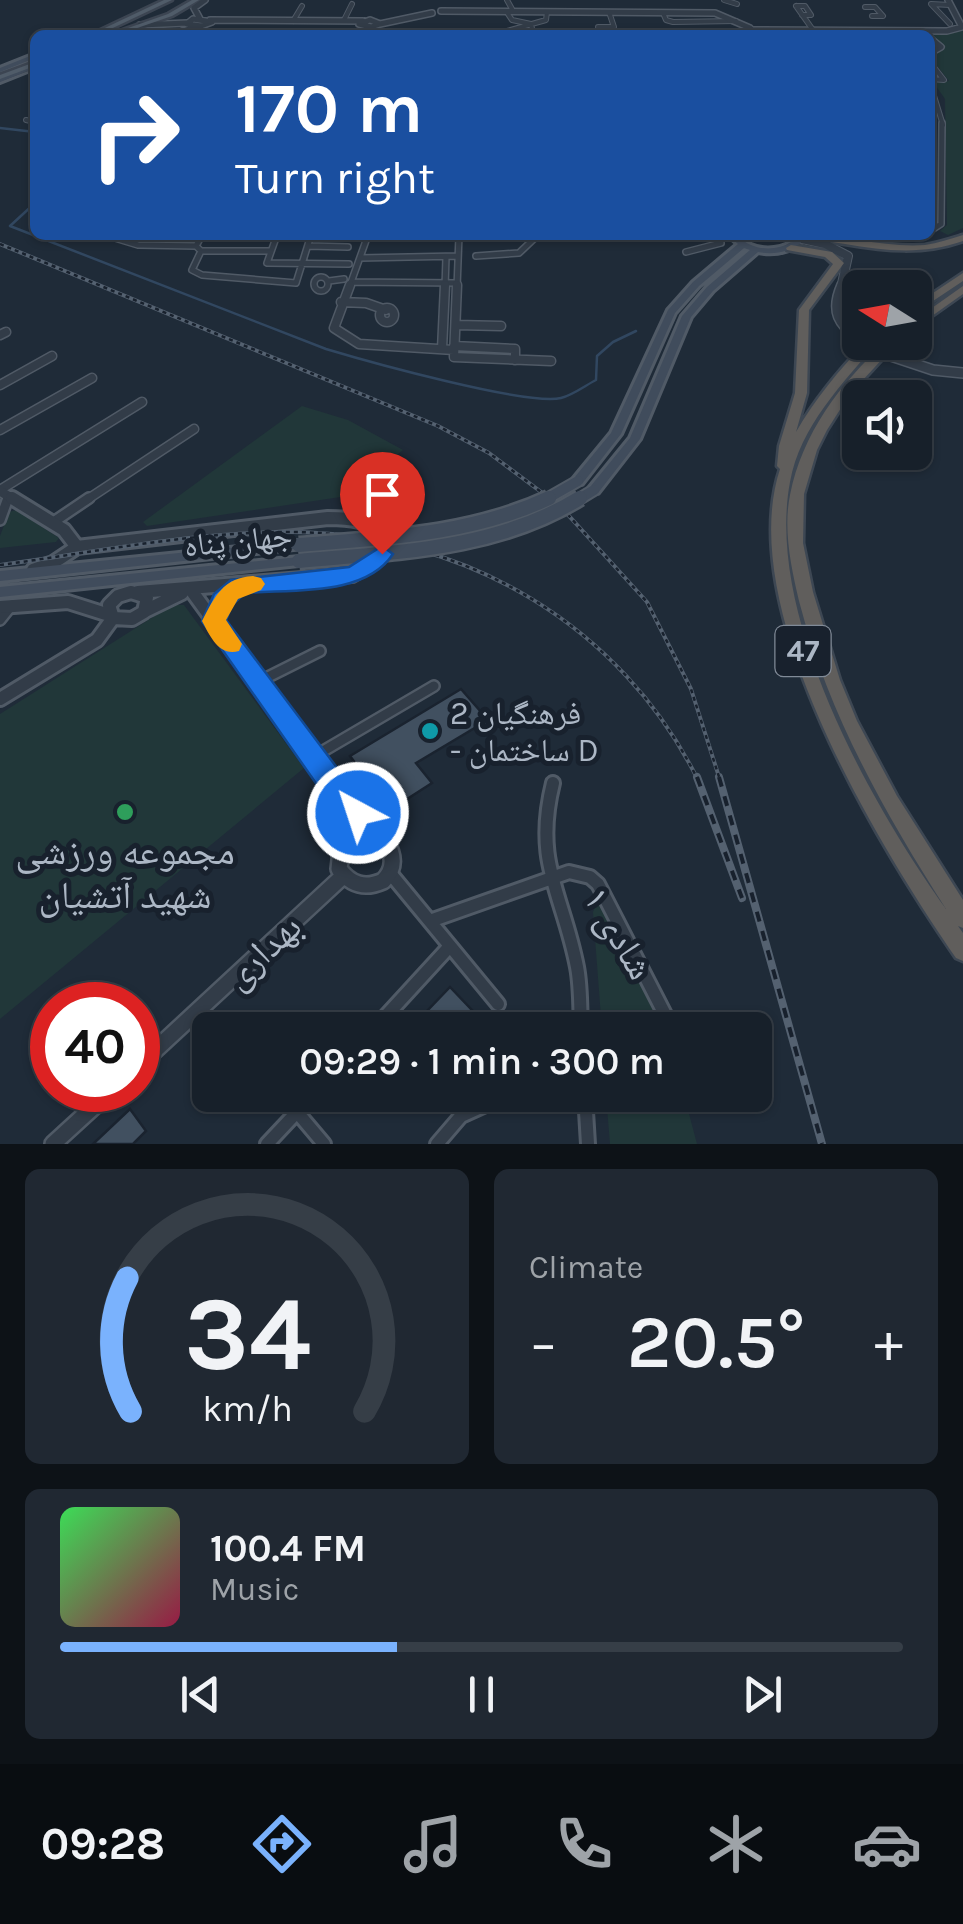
<!DOCTYPE html>
<meta charset="utf-8">
<style>
body{margin:0;font-family:Karla,"Noto Naskh Arabic",sans-serif;background:#202832;color:#f1f3f6;height:100vh;display:flex;flex-direction:column;font-size:38px;white-space:nowrap}
*{box-sizing:border-box;margin:0}
p{font-size:32px;color:#9ea3a8}
.icon{flex:none;width:55px;height:55px;fill:none;stroke:currentColor;stroke-width:2;stroke-linecap:round;stroke-linejoin:round}
.map{position:relative;height:1144px;overflow:hidden}
.details{display:flex;flex-direction:column;gap:25px;padding:25px;background:#0d1217;flex:1}
.details>*{flex:none}
.hud{position:absolute;left:30px;top:30px;width:905px;height:210px;border-radius:15px;box-shadow:0 2px 8px #0004,0 0 0 2px #363e47;background:#1a4fa0;color:#fff;overflow:hidden}
.needle{width:65px;rotate:281deg}
.controls{position:absolute;left:842px;top:270px;display:grid;gap:20px}
.controls a{display:grid;place-items:center;width:90px;height:90px;border-radius:15px;background:#17202a;box-shadow:0 2px 8px #0004,0 0 0 2px #363e47;font-size:50px}
.speed{position:absolute;left:30px;top:982px;display:flex;gap:20px;font-size:50px;font-weight:700;text-align:center}
.speed>*{display:grid;place-content:center;width:130px;height:130px;border-radius:50%;background:#17202a;box-shadow:0 2px 8px #0004,0 0 0 2px #363e47;line-height:1}
.speed .limit{border:15px solid #d22;background:#fff;color:#111}
.pin{position:absolute;display:grid;place-items:center;width:85px;height:85px;color:#fff;margin:-102px -42px;border-radius:50% 50% 50% 0;rotate:-45deg;box-shadow:0 0 10px #0007}
.pin .icon{rotate:45deg}
.me{position:absolute;width:110px;margin:-55px;rotate:320deg;stroke-linejoin:round;filter:drop-shadow(0 0 8px #0008)}
.turn{display:flex;align-items:center;gap:35px;height:210px;padding:0 40px;font-size:45px}
.turn .icon{width:130px;height:130px;stroke-width:2.5}
.turn b{display:block;font-size:70px;line-height:85px}
.big{font-size:75px;font-weight:600;line-height:1.1}
.details .card{flex:1;display:flex;flex-direction:column;justify-content:center;gap:15px;min-width:0;padding:0 35px;border-radius:15px;background:#202832}
.details .dial{align-items:center;gap:0}
.dial svg{height:260px;overflow:visible;fill:none;stroke:#363e47;stroke-width:7;stroke-linecap:round;text-anchor:middle}
.dial text{fill:#f1f3f6;stroke:none}
.song{display:flex;align-items:center;gap:30px}
.cover{width:120px;height:120px;border-radius:15px;background:linear-gradient(135deg,hsl(130 70% 55%),hsl(340 70% 35%))}
.played{height:10px;border-radius:5px;background:linear-gradient(90deg,#7ab2fd 40%,#363e47 40%)}
.keys{display:flex;justify-content:space-around;direction:ltr}
.heat{display:flex;justify-content:space-between;align-items:center;font-size:55px;direction:ltr}
.details .tiles{flex:1;display:grid;gap:25px;grid-template-columns:1fr 1fr}
.card:last-child{grid-column:span 2}
.trip{position:absolute;left:192px;top:1012px;width:580px;height:100px;border-radius:15px;background:#17202a;box-shadow:0 2px 8px #0004,0 0 0 2px #363e47;font-weight:600;line-height:100px;text-align:center}
.menu{display:flex;height:160px;justify-content:space-around;align-items:center;background:#090d11;color:#9ea3a8}
.menu .icon{width:70px;height:70px}
.menu .selected{color:#7ab2fd}
.menu b{font-size:45px;color:#f1f3f6}
.map>svg:first-child{display:block}
.green{fill:#213739}
.lines{fill:none;stroke-linecap:round;stroke-linejoin:round}
.stream{stroke:#314760;stroke-width:2.5}
.building{fill:#415060;stroke:#1a232f;stroke-width:2.5}
.tertiary-tunnel{stroke:#34404d;stroke-width:9;stroke-dasharray:9 5;stroke-linecap:butt}
.minor-far4-casing{stroke:#505a66;stroke-width:6}
.minor-far3-casing{stroke:#505a66;stroke-width:8}
.minor-far2-casing{stroke:#505a66;stroke-width:11}
.minor-far1-casing{stroke:#505a66;stroke-width:14}
.minor-casing{stroke:#505a66;stroke-width:18}
.tertiary-far4-casing{stroke:#505a66;stroke-width:8}
.tertiary-far3-casing{stroke:#505a66;stroke-width:10}
.tertiary-far2-casing{stroke:#505a66;stroke-width:12}
.tertiary-far1-casing{stroke:#505a66;stroke-width:18}
.tertiary-casing{stroke:#505a66;stroke-width:20}
.secondary-casing{stroke:#505a66;stroke-width:6}
.primary-casing{stroke:#3c4552;stroke-width:5}
.trunk-casing{stroke:#3d4753;stroke-width:5}
.minor-far4{stroke:#323c48;stroke-width:4}
.minor-far3{stroke:#323c48;stroke-width:5}
.minor-far2{stroke:#323c48;stroke-width:8}
.minor-far1{stroke:#323c48;stroke-width:9}
.minor{stroke:#323c48;stroke-width:12}
.tertiary-far4{stroke:#323c48;stroke-width:5}
.tertiary-far3{stroke:#323c48;stroke-width:8}
.tertiary-far2{stroke:#323c48;stroke-width:9}
.tertiary-far1{stroke:#323c48;stroke-width:12}
.tertiary{stroke:#323c48;stroke-width:15}
.secondary{fill:#404c5c;fill-rule:evenodd}
.primary{fill:#505c69;fill-rule:evenodd}
.trunk{fill:#605e5c;fill-rule:evenodd}
.rail-far1-casing{stroke:#546170;stroke-width:4}
.rail-casing{stroke:#546170;stroke-width:8}
.rail-far1{stroke:#18212d;stroke-width:2.5;stroke-dasharray:4;stroke-linecap:butt}
.rail{stroke:#18212d;stroke-width:4;stroke-dasharray:10;stroke-linecap:butt}
.secondary-bridge-far1-casing{stroke:#505a66;stroke-width:14;stroke-linecap:butt}
.secondary-bridge-casing{stroke:#505a66;stroke-width:19;stroke-linecap:butt}
.secondary-bridge-far1{stroke:#404c5c;stroke-width:10}
.secondary-bridge{stroke:#404c5c;stroke-width:14}
.route{fill:#1a73e8;stroke:#114b97;stroke-width:2.5}
.slow{fill:#f59e0b}
.culture-dot{fill:#0f9aa8;stroke:#18212d;stroke-width:4}
.leisure-dot{fill:#2e9e5b;stroke:#18212d;stroke-width:4}
.labels{text-anchor:middle;stroke-width:10;stroke-linejoin:round;paint-order:stroke}
.shield{fill:#18212d;stroke:#808a97;stroke-width:2.5}
.shield-label{font-size:30px;font-weight:bold;fill:#acb7c5}
.street-label{font-size:32px;fill:#acb7c5;stroke:#18212d}
.poi-label{font-size:32px;fill:#acb7c5;stroke:#18212d;text-anchor:start}
.near-poi-label{font-size:38px;fill:#acb7c5;stroke:#18212d}
.near-street-label{font-size:38px;fill:#acb7c5;stroke:#18212d}
</style>
<div class="map">
<svg width="963" height="1144" viewBox="0 0 963 1144">
<rect width="100%" height="100%" fill="#1f2b38"/>
<path class="green" d="M963 31V228L948 235 940 231 947 225 945 99 933 82 949 81 930 57 944 46 922 34Z
M302 406 348 420 403 450 347 496 147 526 143 522Z
M16 510 59 538 56 542 0 548V536L9 512Z
M172 605H184L304 768 0 1019V714Z
M599 898 663 1030H602L593 912Z
M606 1095H684L697 1144H610Z"/>
<g class="lines">
<path class="stream" d="M0 128 35 132
M35 203 10 226 326 349C366 361 527 406 561 398 573 395 586 385 596 380L597 356 613 342 636 331"/>
</g>
<path class="building" d="M461 689 488 720 416 763 432 783 390 810 350 756Z
M450 987 491 1030H446L427 1011Z
M130 1109 146 1131 133 1144H93Z"/>
<g class="lines">
<path class="tertiary-tunnel" d="M864 344 891 356"/>
<g class="minor-far4-casing">
<path id="minor-far4" d="M507 0 512 9
M724 0 737 4
M950 5 931 4 950 24
M796 6 813 30
M796 6H805L811 15H802
M865 7H875L883 16H872
M663 13 666 20 673 22 736 21
M508 14 512 20 531 24 533 33 557 35
M344 20 352 4
M293 21 302 6
M598 27H614L609 12
M415 35 500 33 546 20 547 12
M638 35H663
M930 62 944 80 930 79
M930 83 943 125
M26 120 35 122"/>
</g>
<g class="minor-far3-casing">
<path id="minor-far3" d="M930 231 941 224 942 123
M105 235 138 245 196 246
M202 235 196 246 201 251 192 270 202 275 296 283 311 235
M277 235 267 263 349 264
M491 235 537 236
M368 237 410 235
M276 238H310
M308 246 348 247
M201 251H271
M686 252 721 243 719 235
M476 256 519 253 538 235
M360 258 458 256
M314 284a7 7 0 1 1 14 0a7 7 0 1 1-14 0Z
M329 281 344 279
M351 282 457 283
M349 288 368 235
M445 288 446 257
M457 288 459 235"/>
</g>
<g class="minor-far2-casing">
<path id="minor-far2" d="M350 285 334 328 359 344 454 350
M457 285 454 357 551 361
M341 302 366 303 386 310
M380 315a7 7 0 1 1 14 0a7 7 0 1 1-14 0Z
M456 325 501 326
M0 335 6 332
M454 346 515 349V360
M442 349 445 285
M0 385 52 356
M0 430 92 378
M0 490 142 402
M7 501 9 496
M85 501 194 429"/>
</g>
<g class="minor-far1-casing">
<path id="minor-far1" d="M0 520 8 498
M52 523 89 498
M0 620 12 605
M258 682 320 651
M313 757 434 686"/>
</g>
<g class="minor-casing">
<path id="minor" d="M553 783C533 863 563 894 577 967 581 988 580 1009 581 1030
M390 873 498 1004
M430 921 569 872 590 877 598 884 673 1030
M373 1030 450 946
M585 1095 588 1144
M297 1112 324 1144
M267 1144 313 1095
M437 1144 461 1116 483 1106"/>
</g>
<g class="tertiary-far4-casing">
<path id="tertiary-far4" d="M441 11 715 13 750 28 756 35
M193 19 212 22 201 26 187 24Z
M200 19 194 8 205 0
M210 20 363 21
M370 20 380 24 371 27 359 24Z
M380 24 432 13
M140 25 187 23
M753 30 947 31 962 27 948 0
M171 35 195 27
M930 38 941 47 930 53"/>
</g>
<g class="tertiary-far3-casing">
<path id="tertiary-far3" d="M798 238 825 244 848 256 841 288"/>
</g>
<g class="tertiary-far2-casing">
<path id="tertiary-far2" d="M842 285C830 312 839 324 860 341
M891 356 933 370 963 373
M0 491 16 501"/>
</g>
<g class="tertiary-far1-casing">
<path id="tertiary-far1" d="M12 498 64 530 77 547
M33 570 53 563 77 547 328 518C348 518 371 519 382 538L378 559 352 575 138 592
M191 590 329 780
M131 592 147 597 144 612 132 619 113 618 109 605 118 596Z
M0 607 68 602 109 615
M145 611 182 593
M213 621 222 600 239 586
M0 699 97 640 113 618"/>
</g>
<g class="tertiary-casing">
<path id="tertiary" d="M327 777C347 803 417 848 383 881 365 889 351 885 339 869L341 851 362 835 380 836
M337 790 346 844
M138 1066 342 877
M53 1144 112 1090"/>
</g>
<g class="secondary-casing">
<path id="secondary" d="M35 54V58L0 72V68Z
M35 64V68L0 82V78Z
M728 235C742 235 739 240 751 245 765 251 779 249 793 242V235H801V243C789 252 774 255 758 252L713 291 691 317 640 439 598 493H590L588 490 590 487 630 438 682 316 707 287 750 250 744 248 699 286 675 313 621 434 582 484H574L572 481 574 478 611 433 668 310 693 282 738 244Z
M299 541 305 545 303 548 0 581V571Z
M299 557 305 561 299 565 0 597V587Z"/>
</g>
<g class="primary-casing">
<path id="primary" d="M164 0H172L98 35H90Z
M192 0H199L172 16 117 35H108L168 14Z
M35 62V66L0 79V75Z"/>
</g>
<g class="trunk-casing">
<path id="trunk" d="M807 235C847 235 885 248 925 245 938 243 950 239 963 235V241C924 255 885 251 845 244 832 242 818 240 807 235Z
M791 245 832 252 844 263 809 310 807 393 796 432C815 399 839 370 866 342H878C843 383 800 426 790 482 765 616 870 803 946 909 884 812 828 713 799 601 791 567 783 529 790 495 802 434 840 383 886 342H898L850 394 827 430 817 450 804 494 803 543 813 592 840 680 857 721 897 796 963 900V928L958 926 963 933V961L956 958C878 845 734 609 780 469L777 466 779 446 795 393 799 310 833 264 825 257 787 250 786 248Z
M963 273V281L915 313V305Z
M963 286V294L915 328V320Z"/>
</g>
<use href="#minor-far4" class="minor-far4"/>
<use href="#minor-far3" class="minor-far3"/>
<use href="#minor-far2" class="minor-far2"/>
<use href="#minor-far1" class="minor-far1"/>
<use href="#minor" class="minor"/>
<use href="#tertiary-far4" class="tertiary-far4"/>
<use href="#tertiary-far3" class="tertiary-far3"/>
<use href="#tertiary-far2" class="tertiary-far2"/>
<use href="#tertiary-far1" class="tertiary-far1"/>
<use href="#tertiary" class="tertiary"/>
<use href="#secondary" class="secondary"/>
<use href="#primary" class="primary"/>
<use href="#trunk" class="trunk"/>
<g class="rail-far1-casing">
<path id="rail-far1" d="M0 244 438 426 489 453 560 506 647 602 691 689 720 780
M0 565C97 552 196 531 294 532 465 534 621 625 698 780"/>
</g>
<g class="rail-casing">
<path id="rail" d="M697 777 742 898
M719 777 822 1144"/>
</g>
<use href="#rail-far1" class="rail-far1"/>
<use href="#rail" class="rail"/>
<g class="secondary-bridge-far1-casing">
<path id="secondary-bridge-far1" d="M543 501 578 481
M576 501 594 490"/>
</g>
<g class="secondary-bridge-casing">
<path id="secondary-bridge" d="M299 545C384 538 470 535 549 498
M299 561C395 552 496 550 580 498"/>
</g>
<use href="#secondary-bridge-far1" class="secondary-bridge-far1"/>
<use href="#secondary-bridge" class="secondary-bridge"/>
</g>
<path class="route" d="M382 546 393 554C365 597 291 589 245 593L232 605 226 620 347 781 373 813 369 822 358 826 348 822 327 799 202 621 214 594 231 580 349 567Z"/>
<path class="slow" d="M253 576 261 578 265 584 261 590 238 599 226 620 242 644 239 651C219 657 210 636 202 621 215 596 223 578 253 576Z"/>
<circle class="culture-dot" cx="430" cy="731" r="10"/>
<circle class="leisure-dot" cx="125" cy="812" r="10"/>
<g class="labels">
<rect class="shield" x="775.5" y="626" width="55" height="50" rx="8"/>
<g class="shield-label">
<text x="803" y="661">47</text>
</g>
<g class="street-label">
<text transform="translate(238 540) rotate(-6)" y="11">جهان پناه</text>
</g>
<g class="poi-label">
<text x="450" y="724">فرهنگیان 2<tspan x="450" dy="37">- ساختمان D</tspan></text>
</g>
<g class="near-poi-label">
<text x="125" y="864">مجموعه ورزشی<tspan x="125" dy="44">شهید آتشیان</tspan></text>
</g>
<g class="near-street-label">
<text transform="translate(619 933) rotate(59)" y="13">شادی ۱</text>
<text transform="translate(262 951) rotate(-43)" y="13">بهداری</text>
</g>
</g>
</svg>
<div class="controls">
<a><svg class="needle" viewBox="-14 -14 28 28"><path d="M0-13l5 13h-10z" fill="#e53935"/><path d="M0 13l5-13h-10z" fill="#9ea3a8"/></svg></a>
<a><svg class="icon" aria-label="sound" viewBox="0 0 24 24"><path d="M4 9h4l5-4v14l-5-4H4zM17 9q2 3 0 6"/></svg></a>
</div>
<div class="speed"><div class="limit">40</div></div>
<div class="pin" style="left:382px;top:554px;background:#d93025"><svg class="icon" aria-label="arrive" viewBox="0 0 24 24"><path d="M6 21V4h12l-3 4 3 4H6"/></svg></div>
<svg class="me" style="left:358px;top:813px" viewBox="-20 -20 40 40"><circle r="17" fill="#1a73e8" stroke="#fff" stroke-width="3"/><path d="M0-11L8 9 0 5-8 9z" fill="#fff"/></svg>
<div class="trip">09:29 · 1 min · 300 m</div>
<div class="hud">
<div class="turn"><svg class="icon" aria-label="right" viewBox="0 0 24 24"><path d="M7 20v-9h11M14 6l5 5-5 5"/></svg><div><b>170 m</b>Turn right</div></div>
</div>
</div>
<section class="details">
<div class="tiles">
<div class="card dial"><svg viewBox="0 0 100 80">
<path d="M14 69A42 42 0 1 1 86 69"/>
<path d="M14 69A42 42 0 0 1 13 28" stroke="#7ab2fd"/>
<text x="50" y="56" font-size="32" font-weight="700">34</text>
<text x="50" y="72" font-size="11">km/h</text>
</svg></div>
<div class="card"><p>Climate</p>
<div class="heat"><a>−</a><b class="big">20.5°</b><a>+</a></div>
</div>
<div class="card">
<div class="song"><i class="cover"></i><div><b>100.4 FM</b><p>Music</p></div></div>
<div class="played"></div>
<div class="keys"><svg class="icon" aria-label="previous" viewBox="0 0 24 24"><path d="M18 5L8 12l10 7zM5 5v14"/></svg><svg class="icon" aria-label="pause" viewBox="0 0 24 24"><path d="M8 5v14M16 5v14"/></svg><svg class="icon" aria-label="next" viewBox="0 0 24 24"><path d="M6 5l10 7-10 7zM19 5v14"/></svg></div>
</div>
</div>
</section>
<nav class="menu">
<b>09:28</b>
<svg class="icon selected" aria-label="directions" viewBox="0 0 24 24"><path d="M12 3l9 9-9 9-9-9zM9 14v-3h6M13 9l2 2-2 2"/></svg>
<svg class="icon" aria-label="music" viewBox="0 0 24 24"><path d="M9 18V5l10-2v13"/><circle cx="6" cy="18" r="3"/><circle cx="16" cy="16" r="3"/></svg>
<svg class="icon" aria-label="phone" viewBox="0 0 24 24"><path d="M5 4h4l2 5-3 2q2 4 5 5l2-3 5 2v4C11 20 4 13 5 4z"/></svg>
<svg class="icon" aria-label="climate" viewBox="0 0 24 24"><path d="M12 3v18M4 7l16 10M4 17L20 7"/></svg>
<svg class="icon" aria-label="car" viewBox="0 0 24 24"><path d="M5 17H2v-5l4-1 3-4h7l3 4 3 1v5h-3M9 17h6M6 11h13"/><circle cx="7" cy="17" r="2"/><circle cx="17" cy="17" r="2"/></svg>
</nav>
